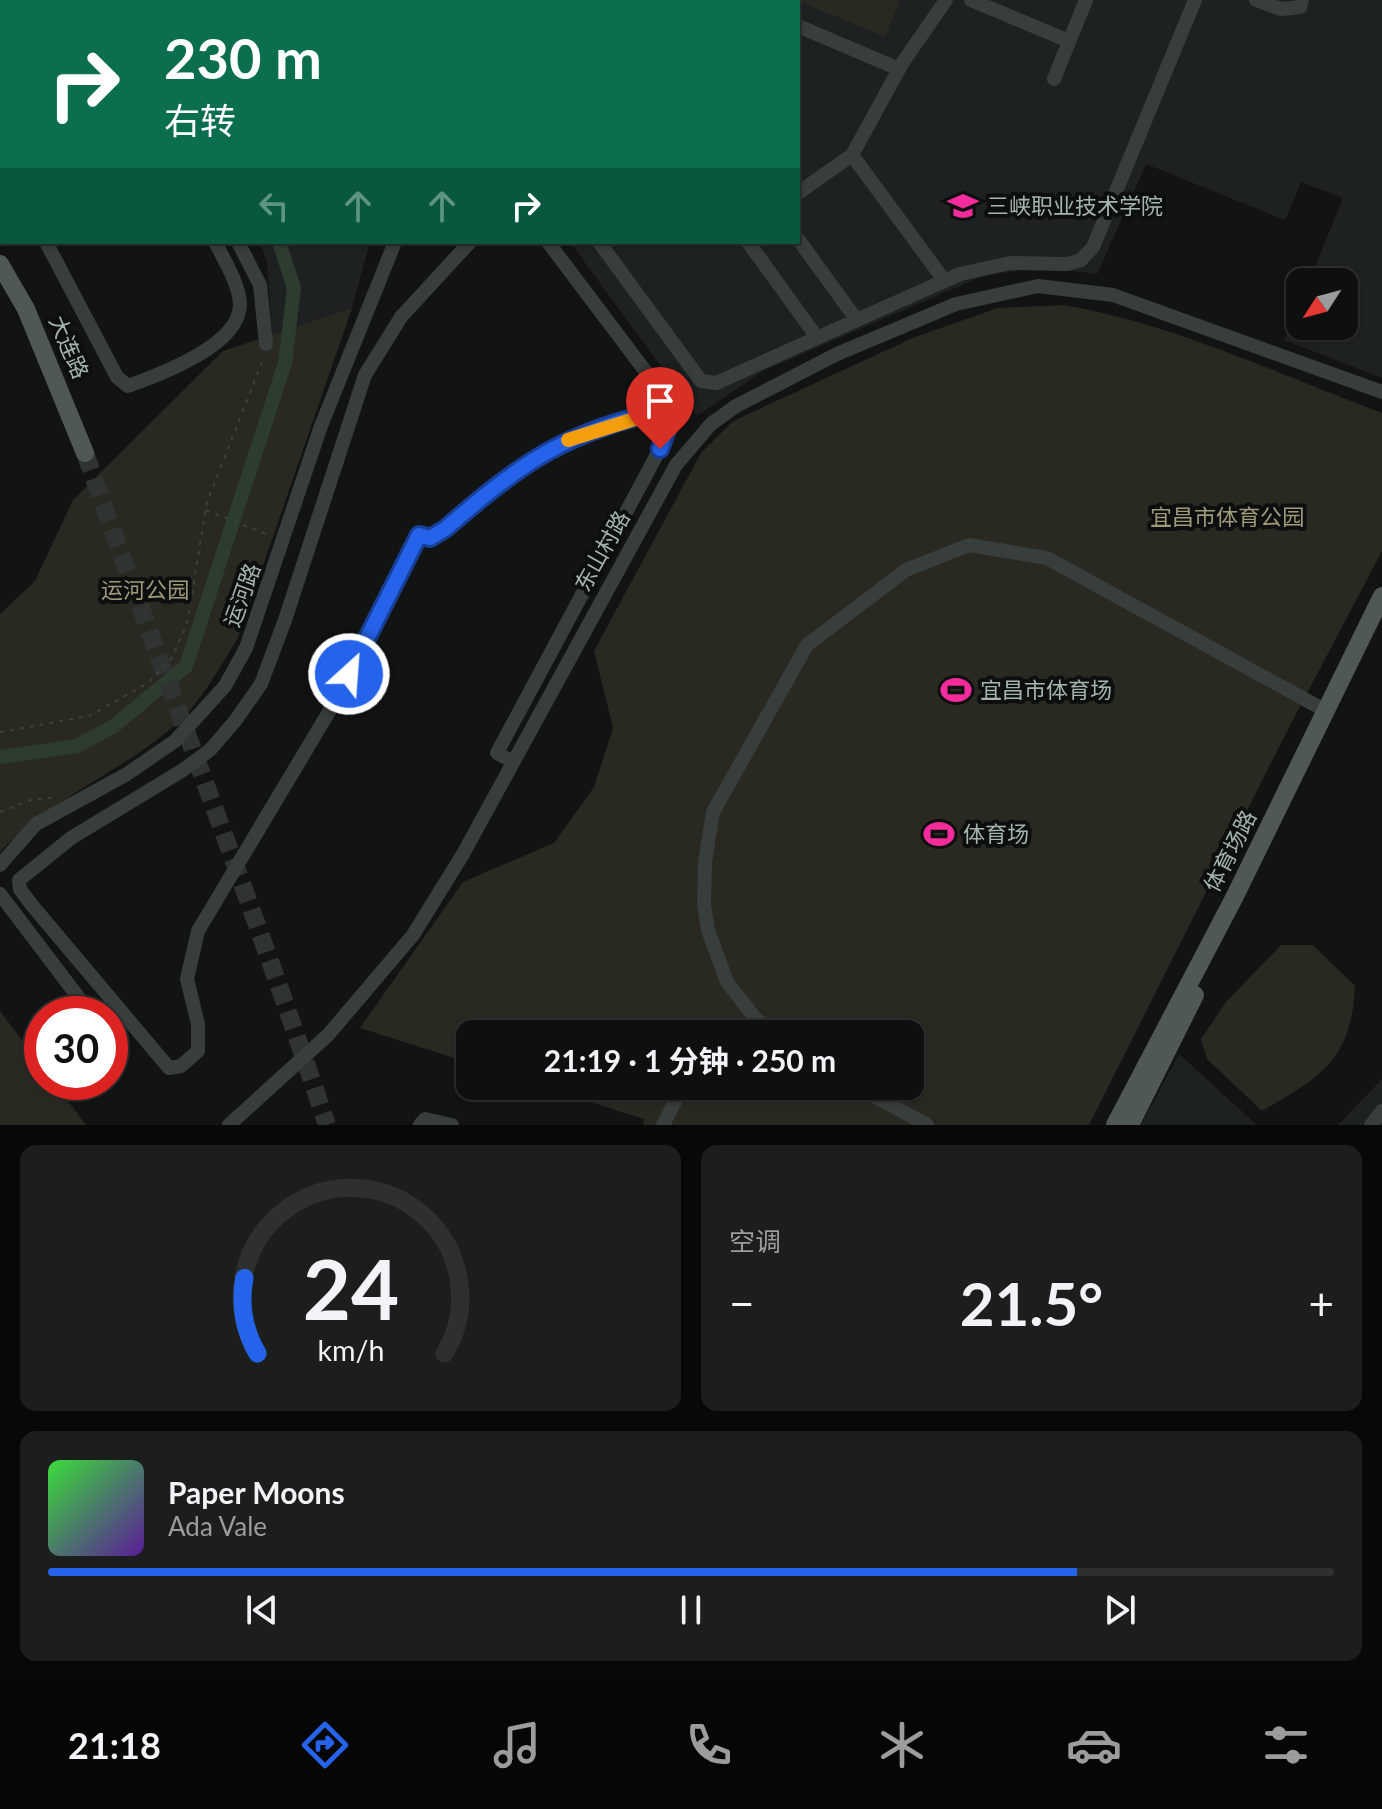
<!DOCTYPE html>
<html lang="zh">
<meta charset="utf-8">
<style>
body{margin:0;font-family:Lato,"Noto Sans SC",sans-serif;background:#1c1d1d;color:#f1f3f6;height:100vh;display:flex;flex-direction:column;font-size:30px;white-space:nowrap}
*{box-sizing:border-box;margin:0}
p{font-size:26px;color:#9b9c9e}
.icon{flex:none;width:44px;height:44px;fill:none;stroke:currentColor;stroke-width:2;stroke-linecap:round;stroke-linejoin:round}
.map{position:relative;height:1125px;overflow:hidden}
.side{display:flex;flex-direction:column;gap:20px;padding:20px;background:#080808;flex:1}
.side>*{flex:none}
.banner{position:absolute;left:0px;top:0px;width:800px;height:244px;box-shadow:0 2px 6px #0004,0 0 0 2px #2e2f2f;background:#0b6e4f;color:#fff;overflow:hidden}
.needle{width:52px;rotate:234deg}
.buttons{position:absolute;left:1286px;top:268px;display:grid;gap:16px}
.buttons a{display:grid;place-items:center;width:72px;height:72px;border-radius:16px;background:#0e0f0f;box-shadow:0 2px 6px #0004,0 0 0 2px #2e2f2f;font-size:40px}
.speed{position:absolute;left:24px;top:996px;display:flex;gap:16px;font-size:40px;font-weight:700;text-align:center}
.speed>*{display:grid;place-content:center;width:104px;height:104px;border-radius:50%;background:#0e0f0f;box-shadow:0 2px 6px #0004,0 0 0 2px #2e2f2f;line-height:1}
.speed .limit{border:12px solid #d22;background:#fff;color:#111}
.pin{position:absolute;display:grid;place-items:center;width:68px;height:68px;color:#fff;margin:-82px -34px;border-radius:50% 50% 50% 0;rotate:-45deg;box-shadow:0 0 8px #0007}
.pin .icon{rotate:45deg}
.me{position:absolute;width:88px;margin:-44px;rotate:26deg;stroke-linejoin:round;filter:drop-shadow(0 0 6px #0008)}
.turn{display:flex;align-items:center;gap:28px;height:168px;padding:0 32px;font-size:36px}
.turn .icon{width:104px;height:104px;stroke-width:2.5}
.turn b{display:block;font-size:56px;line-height:68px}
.lanes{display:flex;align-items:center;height:76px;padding:0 32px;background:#0003;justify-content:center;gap:40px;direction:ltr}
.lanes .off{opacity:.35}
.big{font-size:60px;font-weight:700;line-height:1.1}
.side .card{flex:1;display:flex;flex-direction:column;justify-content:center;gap:12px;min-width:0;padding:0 28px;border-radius:16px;background:#1c1d1d}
.side .dial{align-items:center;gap:0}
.dial svg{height:208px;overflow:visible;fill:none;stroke:#2e2f2f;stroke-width:7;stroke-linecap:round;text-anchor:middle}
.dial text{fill:#f1f3f6;stroke:none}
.song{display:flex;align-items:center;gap:24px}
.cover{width:96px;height:96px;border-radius:12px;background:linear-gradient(135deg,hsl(120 70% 55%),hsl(270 70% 35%))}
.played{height:8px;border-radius:4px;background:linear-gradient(90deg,#2563eb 80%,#2e2f2f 80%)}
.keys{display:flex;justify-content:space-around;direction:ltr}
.heat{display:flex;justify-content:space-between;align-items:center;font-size:44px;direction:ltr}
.side .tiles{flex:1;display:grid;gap:20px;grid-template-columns:1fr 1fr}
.card:last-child{grid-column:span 2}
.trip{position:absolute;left:456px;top:1020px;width:468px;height:80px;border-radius:16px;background:#0e0f0f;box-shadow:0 2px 6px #0004,0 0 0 2px #2e2f2f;font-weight:700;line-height:80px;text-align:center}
.tabs{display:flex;height:128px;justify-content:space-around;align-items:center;background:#060606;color:#9b9c9e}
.tabs .icon{width:56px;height:56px}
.tabs .selected{color:#2563eb}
.tabs b{font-size:36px;color:#f1f3f6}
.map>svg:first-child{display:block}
.built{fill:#1e2121}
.green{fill:#292821}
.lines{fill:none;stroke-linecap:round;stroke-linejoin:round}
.canal{stroke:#2c3d30;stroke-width:14}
.major-tunnel{stroke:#2f3432;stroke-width:18;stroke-dasharray:18 9;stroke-linecap:butt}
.path{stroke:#3b423f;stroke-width:2;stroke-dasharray:4 6;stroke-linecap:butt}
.minor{stroke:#383e3c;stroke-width:14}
.major{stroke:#4f5854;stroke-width:18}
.route-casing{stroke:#184099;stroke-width:20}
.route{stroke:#2563eb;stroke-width:14}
.slow{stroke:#f59e0b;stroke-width:14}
.labels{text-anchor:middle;stroke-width:8;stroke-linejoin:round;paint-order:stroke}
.poi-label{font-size:22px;fill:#a4b5ac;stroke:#0d0f0f;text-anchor:start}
.street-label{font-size:22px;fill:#a4b5ac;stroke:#0d0f0f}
.park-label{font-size:22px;fill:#a09a7a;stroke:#0d0f0f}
</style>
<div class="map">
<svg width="1382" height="1125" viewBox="0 0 1382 1125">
<rect width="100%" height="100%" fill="#121414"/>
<path class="built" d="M161 0H663L662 2Z
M680 0H1382V378L1284 340 1300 303V326H1344V282H1309L1343 198 1301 182 1285 220 1146 164 1097 274 1039 267 983 276 763 371 697 416 570 242H798V2Z
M260 242H370L352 308 272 335 267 263Z
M1179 1054 1257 1125H1141Z
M1382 1079V1125H1338Z"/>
<path class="green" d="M796 0H900L885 37Z
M1064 305C1174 324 1278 374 1382 413V551L1284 737 1089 1125H643L644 1119 540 1086H910V1034H470V1063L360 1028 463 882 554 843 594 787 613 728 594 651 701 453 733 421 915 337 998 308Z
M352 308 238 638C218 670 198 708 168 731 112 777 53 797 0 852V614L35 581 73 500 223 351Z
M1281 945H1313L1355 986C1352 1059 1321 1077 1262 1111L1207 1059 1201 1039 1226 1002Z
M0 1011 42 1067V1082H54L86 1125H0Z"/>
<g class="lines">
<path class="canal" d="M0 757 77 746 114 726 186 666 285 363 294 288 279 242"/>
<path class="major-tunnel" d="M85 453C164 677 251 899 327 1125"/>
<path class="path" d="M206 510 271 536
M0 732 89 716 148 683 170 661 187 624 207 502 264 357
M0 812 31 800 57 797"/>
<path class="minor" d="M88 0 89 2
M277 0V2
M739 0 743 2
M971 0 1069 41
M1256 0 1281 9 1300 7 1302 0
M623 2 624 0
M666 2 667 0
M712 2 713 0
M798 26 899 69
M1054 79 1086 0
M852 155 944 280
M0 165 2 168
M798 193 852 155 903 62 946 0
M798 239 856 319
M46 242 117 377 128 386C159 375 239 346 240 305 240 286 224 259 215 242
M238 242 260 285 266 344
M470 242 401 317 365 375 285 620 261 684 235 721 210 750 183 770 71 838 19 880 20 889 31 904 169 1068 181 1066 198 1051V1024L187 979 198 931 336 700 419 535 430 538 445 529C524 461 564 432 668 409
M599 242 701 381 716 383 960 274 1010 263 1067 264 1081 260 1093 247 1195 0
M748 242 816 336
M512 761 497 753 660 449C672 423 670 409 655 384L548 242
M0 865 36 824 127 774 175 741 225 686 246 648 321 426 395 242
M0 894 91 1014
M775 1034 756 1019 727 982 708 930 704 905 705 862 713 812 807 645 906 570 969 545 1047 558 1326 711
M856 1086 927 1125
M229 1125 328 1035 413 935 463 854 676 465 711 424 736 406 837 354 956 304 1038 286 1113 295 1382 392
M420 1125 425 1119 452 1125
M663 1125 683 1086
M1371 1125 1382 1111"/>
<path class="major" d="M0 264 26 309 85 453
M1115 1125 1234 898 1382 596
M1130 1125 1195 995"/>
</g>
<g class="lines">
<g class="route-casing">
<path id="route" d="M349 674 419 535 430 538 445 529C524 461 564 432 668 409L670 422 660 449"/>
</g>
<use href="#route" class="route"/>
<path class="slow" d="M568 440 660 411"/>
</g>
<defs>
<g id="university-bare" transform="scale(2.4)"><path d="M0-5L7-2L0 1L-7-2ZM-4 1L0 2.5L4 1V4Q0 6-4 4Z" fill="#f42b9a" stroke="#0d0f0f" stroke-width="2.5" paint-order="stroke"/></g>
<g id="stadium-bare" transform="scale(2.4)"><path d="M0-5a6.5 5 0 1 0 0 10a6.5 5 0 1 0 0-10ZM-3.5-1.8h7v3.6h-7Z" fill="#f42b9a" stroke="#0d0f0f" stroke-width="2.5" paint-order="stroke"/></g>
</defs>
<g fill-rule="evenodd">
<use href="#university-bare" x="963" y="206"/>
<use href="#stadium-bare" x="956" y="690"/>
<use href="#stadium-bare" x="939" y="834"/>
</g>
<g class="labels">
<g class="poi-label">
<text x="987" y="214">三峡职业技术学院</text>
<text x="980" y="698">宜昌市体育场</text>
<text x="963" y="842">体育场</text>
</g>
<g class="street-label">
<text transform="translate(69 347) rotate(67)" y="8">大连路</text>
<text transform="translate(602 551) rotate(-61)" y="8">东山村路</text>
<text transform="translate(242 595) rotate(-70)" y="8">运河路</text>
<text transform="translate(1230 851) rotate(-63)" y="8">体育场路</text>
</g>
<g class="park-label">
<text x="1227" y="525">宜昌市体育公园</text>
<text x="145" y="598">运河公园</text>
</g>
</g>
</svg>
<div class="buttons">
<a><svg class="needle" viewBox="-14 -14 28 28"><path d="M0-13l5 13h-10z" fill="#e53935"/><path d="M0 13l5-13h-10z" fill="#9b9c9e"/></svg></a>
</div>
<div class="speed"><div class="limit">30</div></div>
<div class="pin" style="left:660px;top:449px;background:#d93025"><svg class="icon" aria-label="arrive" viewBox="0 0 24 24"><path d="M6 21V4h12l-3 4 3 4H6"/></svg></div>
<svg class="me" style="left:349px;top:674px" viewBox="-20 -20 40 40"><circle r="17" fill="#2563eb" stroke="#fff" stroke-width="3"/><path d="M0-11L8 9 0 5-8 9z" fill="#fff"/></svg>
<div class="trip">21:19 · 1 分钟 · 250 m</div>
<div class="banner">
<div class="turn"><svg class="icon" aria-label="right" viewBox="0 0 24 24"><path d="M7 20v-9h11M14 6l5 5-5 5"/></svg><div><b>230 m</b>右转</div></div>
<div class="lanes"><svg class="icon off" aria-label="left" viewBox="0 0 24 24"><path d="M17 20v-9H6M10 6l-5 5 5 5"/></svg><svg class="icon off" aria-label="ahead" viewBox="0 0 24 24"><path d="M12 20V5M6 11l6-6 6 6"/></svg><svg class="icon off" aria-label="ahead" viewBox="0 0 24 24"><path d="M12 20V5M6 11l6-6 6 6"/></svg><svg class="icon" aria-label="right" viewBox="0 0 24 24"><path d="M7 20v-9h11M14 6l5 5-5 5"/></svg></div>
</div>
</div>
<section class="side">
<div class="tiles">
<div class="card dial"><svg viewBox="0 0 100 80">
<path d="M14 69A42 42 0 1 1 86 69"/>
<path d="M14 69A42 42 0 0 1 9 40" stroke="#2563eb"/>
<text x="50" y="56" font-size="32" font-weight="700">24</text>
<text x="50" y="72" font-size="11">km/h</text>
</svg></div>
<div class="card"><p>空调</p>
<div class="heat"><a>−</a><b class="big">21.5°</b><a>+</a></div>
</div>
<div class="card">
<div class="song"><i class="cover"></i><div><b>Paper Moons</b><p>Ada Vale</p></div></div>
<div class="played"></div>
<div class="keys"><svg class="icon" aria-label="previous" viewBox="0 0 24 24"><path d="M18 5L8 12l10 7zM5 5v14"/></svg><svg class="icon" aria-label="pause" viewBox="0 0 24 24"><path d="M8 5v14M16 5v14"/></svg><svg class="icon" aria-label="next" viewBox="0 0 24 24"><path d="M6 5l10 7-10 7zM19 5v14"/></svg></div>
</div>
</div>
</section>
<nav class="tabs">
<b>21:18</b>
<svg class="icon selected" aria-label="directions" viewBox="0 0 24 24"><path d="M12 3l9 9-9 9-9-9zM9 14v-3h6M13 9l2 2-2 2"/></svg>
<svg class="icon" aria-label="music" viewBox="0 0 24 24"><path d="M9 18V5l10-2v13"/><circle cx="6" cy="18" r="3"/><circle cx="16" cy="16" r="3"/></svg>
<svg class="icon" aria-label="phone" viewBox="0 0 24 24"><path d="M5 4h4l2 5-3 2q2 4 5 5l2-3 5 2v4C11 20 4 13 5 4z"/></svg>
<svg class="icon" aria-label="climate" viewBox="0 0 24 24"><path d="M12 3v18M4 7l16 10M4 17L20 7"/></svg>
<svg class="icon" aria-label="car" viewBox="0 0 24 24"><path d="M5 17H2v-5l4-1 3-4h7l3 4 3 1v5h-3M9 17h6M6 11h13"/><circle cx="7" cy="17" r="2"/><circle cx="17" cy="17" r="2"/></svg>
<svg class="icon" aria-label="filters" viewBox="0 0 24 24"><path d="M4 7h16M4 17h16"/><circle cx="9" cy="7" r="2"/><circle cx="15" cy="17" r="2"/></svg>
</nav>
